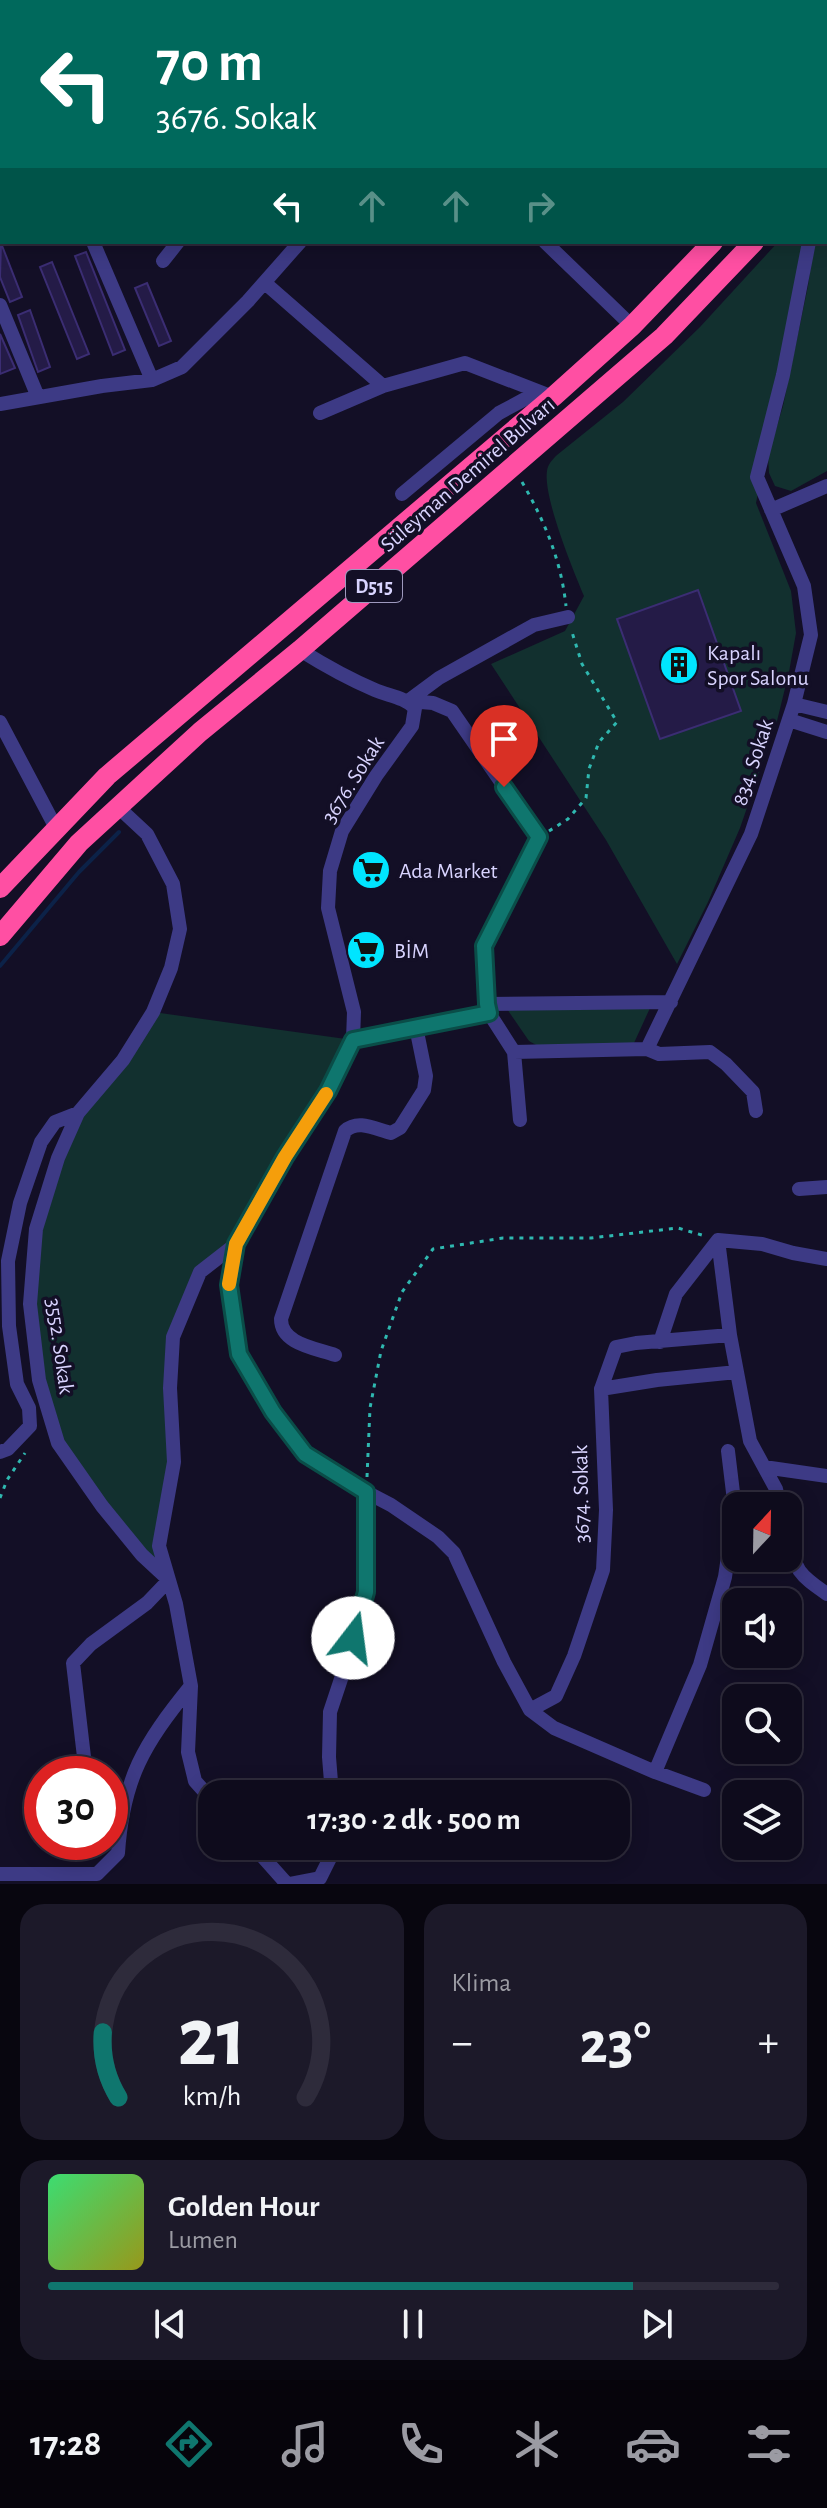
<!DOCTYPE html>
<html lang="tr">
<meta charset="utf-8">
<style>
body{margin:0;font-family:"Alegreya Sans",sans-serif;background:#1c1929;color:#f1f3f6;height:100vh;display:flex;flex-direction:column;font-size:30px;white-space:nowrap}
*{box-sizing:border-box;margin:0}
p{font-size:26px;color:#9b9ba3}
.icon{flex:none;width:44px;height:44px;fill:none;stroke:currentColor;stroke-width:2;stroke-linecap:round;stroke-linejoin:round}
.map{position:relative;height:1884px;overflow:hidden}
.drawer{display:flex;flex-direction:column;gap:20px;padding:20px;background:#08060f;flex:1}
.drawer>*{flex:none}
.banner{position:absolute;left:0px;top:0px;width:828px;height:244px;box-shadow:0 4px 20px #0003,0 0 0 2px #2e2b3b;background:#00695c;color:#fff;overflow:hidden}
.needle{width:52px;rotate:22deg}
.controls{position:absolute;left:722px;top:1492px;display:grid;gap:16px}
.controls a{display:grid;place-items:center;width:80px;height:80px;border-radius:16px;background:#0e0b1c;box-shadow:0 4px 20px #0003,0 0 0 2px #2e2b3b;font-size:40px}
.speed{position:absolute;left:24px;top:1756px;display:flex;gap:16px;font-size:40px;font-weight:700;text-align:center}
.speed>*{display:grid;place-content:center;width:104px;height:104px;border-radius:50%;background:#0e0b1c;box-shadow:0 4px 20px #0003,0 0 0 2px #2e2b3b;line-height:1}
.speed .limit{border:12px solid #d22;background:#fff;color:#111}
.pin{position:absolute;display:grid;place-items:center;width:68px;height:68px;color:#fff;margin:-82px -34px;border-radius:50% 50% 50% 0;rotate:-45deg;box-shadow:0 0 8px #0007}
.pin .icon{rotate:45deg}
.me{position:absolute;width:88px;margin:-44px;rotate:15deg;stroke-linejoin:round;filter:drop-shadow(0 0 6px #0008)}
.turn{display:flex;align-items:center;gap:28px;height:168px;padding:0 24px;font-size:36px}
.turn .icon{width:104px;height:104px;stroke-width:2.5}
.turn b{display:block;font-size:56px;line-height:68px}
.lanes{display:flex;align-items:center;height:76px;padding:0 24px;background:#0003;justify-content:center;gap:40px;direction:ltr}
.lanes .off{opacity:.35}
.big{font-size:60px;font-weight:600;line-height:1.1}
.drawer .card{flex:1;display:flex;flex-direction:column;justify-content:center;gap:12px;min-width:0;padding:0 28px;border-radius:24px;background:#1c1929}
.drawer .dial{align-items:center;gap:0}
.dial svg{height:208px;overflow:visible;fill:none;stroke:#2e2b3b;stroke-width:7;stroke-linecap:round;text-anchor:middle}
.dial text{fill:#f1f3f6;stroke:none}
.song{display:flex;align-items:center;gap:24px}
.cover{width:96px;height:96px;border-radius:12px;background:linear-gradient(135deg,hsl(140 70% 55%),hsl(60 70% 35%))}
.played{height:8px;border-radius:4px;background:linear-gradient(90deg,#0f766e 80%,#2e2b3b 80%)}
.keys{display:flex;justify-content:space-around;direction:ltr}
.heat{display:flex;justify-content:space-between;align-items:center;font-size:44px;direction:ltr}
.drawer .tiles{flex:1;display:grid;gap:20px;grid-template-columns:1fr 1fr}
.card:last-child{grid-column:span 2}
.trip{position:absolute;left:198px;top:1780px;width:432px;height:80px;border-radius:24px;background:#0e0b1c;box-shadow:0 4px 20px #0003,0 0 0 2px #2e2b3b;font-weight:600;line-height:80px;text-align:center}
.tabs{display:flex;height:128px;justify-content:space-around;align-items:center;background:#06040b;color:#9b9ba3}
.tabs .icon{width:56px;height:56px}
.tabs .on{color:#0f766e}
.tabs b{font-size:36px;color:#f1f3f6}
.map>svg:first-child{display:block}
.green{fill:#12302f}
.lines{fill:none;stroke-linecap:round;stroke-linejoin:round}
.stream{stroke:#0c2248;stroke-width:4}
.building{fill:#241b47;stroke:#3b2d73;stroke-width:2}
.minor-tunnel{stroke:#312d47;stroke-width:14;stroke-dasharray:14 7;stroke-linecap:butt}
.path{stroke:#2fb8b0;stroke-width:3;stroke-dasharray:4 6;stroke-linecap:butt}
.minor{stroke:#3d3a85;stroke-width:14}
.highway{stroke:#ff4fa3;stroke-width:20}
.route-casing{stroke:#0a4d48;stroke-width:20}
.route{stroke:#0f766e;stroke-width:14}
.slow{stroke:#f59e0b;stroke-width:14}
.labels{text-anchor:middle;stroke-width:7;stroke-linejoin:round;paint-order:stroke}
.shield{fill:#130f26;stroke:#9e99be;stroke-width:2}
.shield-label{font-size:20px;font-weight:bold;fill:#d9d4ff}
.street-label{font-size:22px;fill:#d9d4ff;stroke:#130f26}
.poi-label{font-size:22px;fill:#d9d4ff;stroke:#130f26;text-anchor:start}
</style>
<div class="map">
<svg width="827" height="1884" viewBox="0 0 827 1884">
<rect width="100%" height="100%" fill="#130f26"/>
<path class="green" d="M827 183V471L791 491 775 486 769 473 768 456 783 406 808 286 814 242H826Z
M778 242H809L756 503 791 591 796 633 789 672 777 721 740 828 708 902 677 964 606 840 491 664 565 631 584 596C573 570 543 497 547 471 548 464 552 460 557 455L623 402 700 327Z
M650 1008 634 1043 538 1046 529 1041 507 1009Z
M153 1012 353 1040 236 1244 200 1272 173 1337 174 1462 159 1546 169 1580 58 1443 30 1304 36 1229 78 1113Z"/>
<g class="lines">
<path class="stream" d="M0 966 79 872 119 832"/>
</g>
<path class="building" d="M1 243 22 297 10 302 0 277Z
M86 252 125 350 113 355 75 256Z
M52 262 89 354 77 359 40 267Z
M147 283 171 341 159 346 135 288Z
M30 310 50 367 38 372 18 315Z
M0 334 15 368 0 374Z
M698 590 741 711 660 739 617 619Z"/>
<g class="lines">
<path class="minor-tunnel" d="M818 2 820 0
M826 43 827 44"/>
<path class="path" d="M47 2 48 0
M110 2 112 0
M176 2 177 0
M0 69 2 67
M522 482C545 522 561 560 566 606
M549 831 568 819 586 798 589 769 599 742 617 722 582 664 571 629
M367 1477 370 1408 381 1351 402 1292 433 1249 503 1238H591L678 1228 705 1236
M0 1498 7 1480 25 1453"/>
<path class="minor" d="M20 0 23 2
M484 0 487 2
M523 0 525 2
M631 0 632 2
M276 2 277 0
M826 12 827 10
M826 35 827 33
M0 175H2
M0 217H2
M93 242 152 380
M545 242 632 326
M163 261 178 242
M265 283 383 386
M0 305 38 397
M0 404 102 386 152 380 182 367 248 301 300 242
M320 413 383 386 465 363 553 397
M402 494 499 413 538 392
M771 510 827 486
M300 650C324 665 349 679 375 690 389 696 404 697 415 708L412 726 376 776 342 831 330 871 328 908 354 1012 353 1040 328 1091 285 1157 236 1244 229 1285 239 1354 273 1412 305 1454 345 1481 391 1505 438 1537 454 1553 504 1662 530 1710 554 1728 655 1772 704 1790
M408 701 433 703 452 711 539 837 484 946 487 1004 489 1013 514 1052 520 1120
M408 701 439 678 534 625 568 617
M794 704 827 712
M789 720 827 732
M0 722 56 828
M118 807 147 834 173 884 180 929 171 968 153 1012 123 1060 78 1113 58 1158 36 1229 30 1304 39 1380 58 1443 102 1506 142 1555 169 1580
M487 1004 671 1002
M353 1040 489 1013
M647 1049 751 834 794 704 811 635 804 586 757 477 783 375 809 242
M514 1052 647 1049 659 1054 710 1052 726 1064 753 1092 756 1111
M799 1189 827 1187
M730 1335 750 1441 776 1489 780 1506
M660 1342 676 1294 718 1240 762 1244 793 1253 827 1259
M335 1355C315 1348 281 1344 281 1319L345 1131C358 1119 375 1129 391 1133L400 1128 424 1090 426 1076 416 1027
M601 1389 616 1347 636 1343 730 1335 718 1240
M0 1452 8 1449 30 1426 29 1408 17 1384 9 1326 8 1261 20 1203 41 1142 55 1122 78 1113
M764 1467 827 1476
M788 1538C796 1571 798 1574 827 1594
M530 1710 556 1696 574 1656 603 1570 606 1510 601 1389 657 1380 737 1372
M655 1772 700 1665 725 1577 735 1509 728 1451
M86 1774 73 1663 91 1644 147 1603 169 1580
M332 1794 329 1757 330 1712 347 1661 366 1592V1492
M212 1800 195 1781 188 1752 191 1686 176 1604 159 1546 174 1462 170 1388 173 1337 200 1272 236 1244
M253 1846 287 1884
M0 1874H97L118 1853C123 1778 144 1744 190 1687
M289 1884 320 1878 336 1846"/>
<path class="highway" d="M826 101 827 100
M826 155 827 153
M0 888 107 776 553 397 632 326 713 242
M0 936 79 843 200 732 300 650 664 336 754 242"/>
</g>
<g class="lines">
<g class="route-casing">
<path id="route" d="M353 1638 366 1592V1492L305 1454 273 1412 239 1354 229 1285 236 1244 285 1157 328 1091 353 1040 489 1013 487 1004 484 946 539 837 504 787"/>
</g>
<use href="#route" class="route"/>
<path class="slow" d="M229 1284 236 1244 285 1157 326 1094"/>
</g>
<defs>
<g id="building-disc" transform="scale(2)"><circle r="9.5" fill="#00e5ff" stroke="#130f26"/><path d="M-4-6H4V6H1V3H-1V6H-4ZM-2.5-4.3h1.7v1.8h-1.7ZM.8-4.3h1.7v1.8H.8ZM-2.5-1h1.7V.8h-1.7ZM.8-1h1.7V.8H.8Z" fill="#111"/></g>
<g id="supermarket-disc" transform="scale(2)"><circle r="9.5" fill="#00e5ff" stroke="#130f26"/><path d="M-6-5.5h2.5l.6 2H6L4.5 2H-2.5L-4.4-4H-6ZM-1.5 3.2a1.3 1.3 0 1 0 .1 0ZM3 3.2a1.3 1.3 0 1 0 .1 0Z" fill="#111"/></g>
</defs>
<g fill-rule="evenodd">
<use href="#building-disc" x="679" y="665"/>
<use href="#supermarket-disc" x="371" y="870"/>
<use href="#supermarket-disc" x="366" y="950"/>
</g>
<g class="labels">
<rect class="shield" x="346" y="570" width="56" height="32" rx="6"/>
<g class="shield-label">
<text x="374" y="593">D515</text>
</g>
<g class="street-label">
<text transform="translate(467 474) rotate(-41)" y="8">Süleyman Demirel Bulvarı</text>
<text transform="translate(752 762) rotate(-72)" y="8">834. Sokak</text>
<text transform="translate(352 779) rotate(-58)" y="8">3676. Sokak</text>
<text transform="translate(61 1346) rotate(82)" y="8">3552. Sokak</text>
<text transform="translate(580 1494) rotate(-91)" y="8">3674. Sokak</text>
</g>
<g class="poi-label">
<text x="707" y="660">Kapalı<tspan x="707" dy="25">Spor Salonu</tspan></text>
<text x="399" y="878">Ada Market</text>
<text x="394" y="958">BİM</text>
</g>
</g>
</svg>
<div class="controls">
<a><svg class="needle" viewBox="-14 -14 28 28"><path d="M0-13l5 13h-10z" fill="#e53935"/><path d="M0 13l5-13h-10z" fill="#9b9ba3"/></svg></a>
<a><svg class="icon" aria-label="sound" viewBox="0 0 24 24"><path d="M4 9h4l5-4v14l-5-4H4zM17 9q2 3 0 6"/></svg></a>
<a><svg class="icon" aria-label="search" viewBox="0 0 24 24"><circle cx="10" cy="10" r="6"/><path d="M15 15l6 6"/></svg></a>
<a><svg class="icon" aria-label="layers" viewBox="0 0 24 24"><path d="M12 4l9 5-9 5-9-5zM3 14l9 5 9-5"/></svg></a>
</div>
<div class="speed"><div class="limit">30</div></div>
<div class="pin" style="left:504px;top:787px;background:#d93025"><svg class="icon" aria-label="arrive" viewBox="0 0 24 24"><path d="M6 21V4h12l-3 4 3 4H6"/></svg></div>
<svg class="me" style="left:353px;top:1638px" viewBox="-20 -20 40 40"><circle r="19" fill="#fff"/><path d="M0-13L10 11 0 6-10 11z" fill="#0f766e"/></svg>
<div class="trip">17:30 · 2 dk · 500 m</div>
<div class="banner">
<div class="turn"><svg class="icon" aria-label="left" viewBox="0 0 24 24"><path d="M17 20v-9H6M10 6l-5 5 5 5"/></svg><div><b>70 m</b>3676. Sokak</div></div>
<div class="lanes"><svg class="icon" aria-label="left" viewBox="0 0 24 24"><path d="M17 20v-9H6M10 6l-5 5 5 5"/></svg><svg class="icon off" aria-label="ahead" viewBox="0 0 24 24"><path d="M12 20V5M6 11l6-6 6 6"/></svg><svg class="icon off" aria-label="ahead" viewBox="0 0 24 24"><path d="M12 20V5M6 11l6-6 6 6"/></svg><svg class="icon off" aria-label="right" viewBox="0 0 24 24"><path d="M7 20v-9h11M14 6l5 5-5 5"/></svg></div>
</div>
</div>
<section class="drawer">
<div class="tiles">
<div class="card dial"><svg viewBox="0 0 100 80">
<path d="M14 69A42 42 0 1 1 86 69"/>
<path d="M14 69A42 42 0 0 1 8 44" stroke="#0f766e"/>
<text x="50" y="56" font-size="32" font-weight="700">21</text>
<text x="50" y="72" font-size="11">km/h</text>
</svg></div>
<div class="card"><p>Klima</p>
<div class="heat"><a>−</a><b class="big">23°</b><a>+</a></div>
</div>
<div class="card">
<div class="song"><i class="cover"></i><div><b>Golden Hour</b><p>Lumen</p></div></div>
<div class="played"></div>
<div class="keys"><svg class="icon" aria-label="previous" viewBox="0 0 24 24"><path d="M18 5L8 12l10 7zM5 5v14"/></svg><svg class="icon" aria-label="pause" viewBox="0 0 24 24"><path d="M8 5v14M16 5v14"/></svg><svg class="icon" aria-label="next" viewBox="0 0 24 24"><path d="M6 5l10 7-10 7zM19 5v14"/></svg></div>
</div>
</div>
</section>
<nav class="tabs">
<b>17:28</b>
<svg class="icon on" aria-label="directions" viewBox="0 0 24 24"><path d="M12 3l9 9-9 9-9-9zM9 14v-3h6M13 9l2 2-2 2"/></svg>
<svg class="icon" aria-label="music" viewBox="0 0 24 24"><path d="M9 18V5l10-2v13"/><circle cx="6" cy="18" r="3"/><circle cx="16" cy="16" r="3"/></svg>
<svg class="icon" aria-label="phone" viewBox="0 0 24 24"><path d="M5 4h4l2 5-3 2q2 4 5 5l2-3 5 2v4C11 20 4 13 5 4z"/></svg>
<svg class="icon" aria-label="climate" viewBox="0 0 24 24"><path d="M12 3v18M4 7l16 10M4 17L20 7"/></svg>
<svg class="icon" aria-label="car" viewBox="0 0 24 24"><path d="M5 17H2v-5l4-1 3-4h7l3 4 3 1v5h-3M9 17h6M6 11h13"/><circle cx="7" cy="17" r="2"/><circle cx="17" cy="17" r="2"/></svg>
<svg class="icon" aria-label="filters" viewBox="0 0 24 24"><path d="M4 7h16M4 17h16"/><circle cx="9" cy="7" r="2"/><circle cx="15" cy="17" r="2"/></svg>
</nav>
